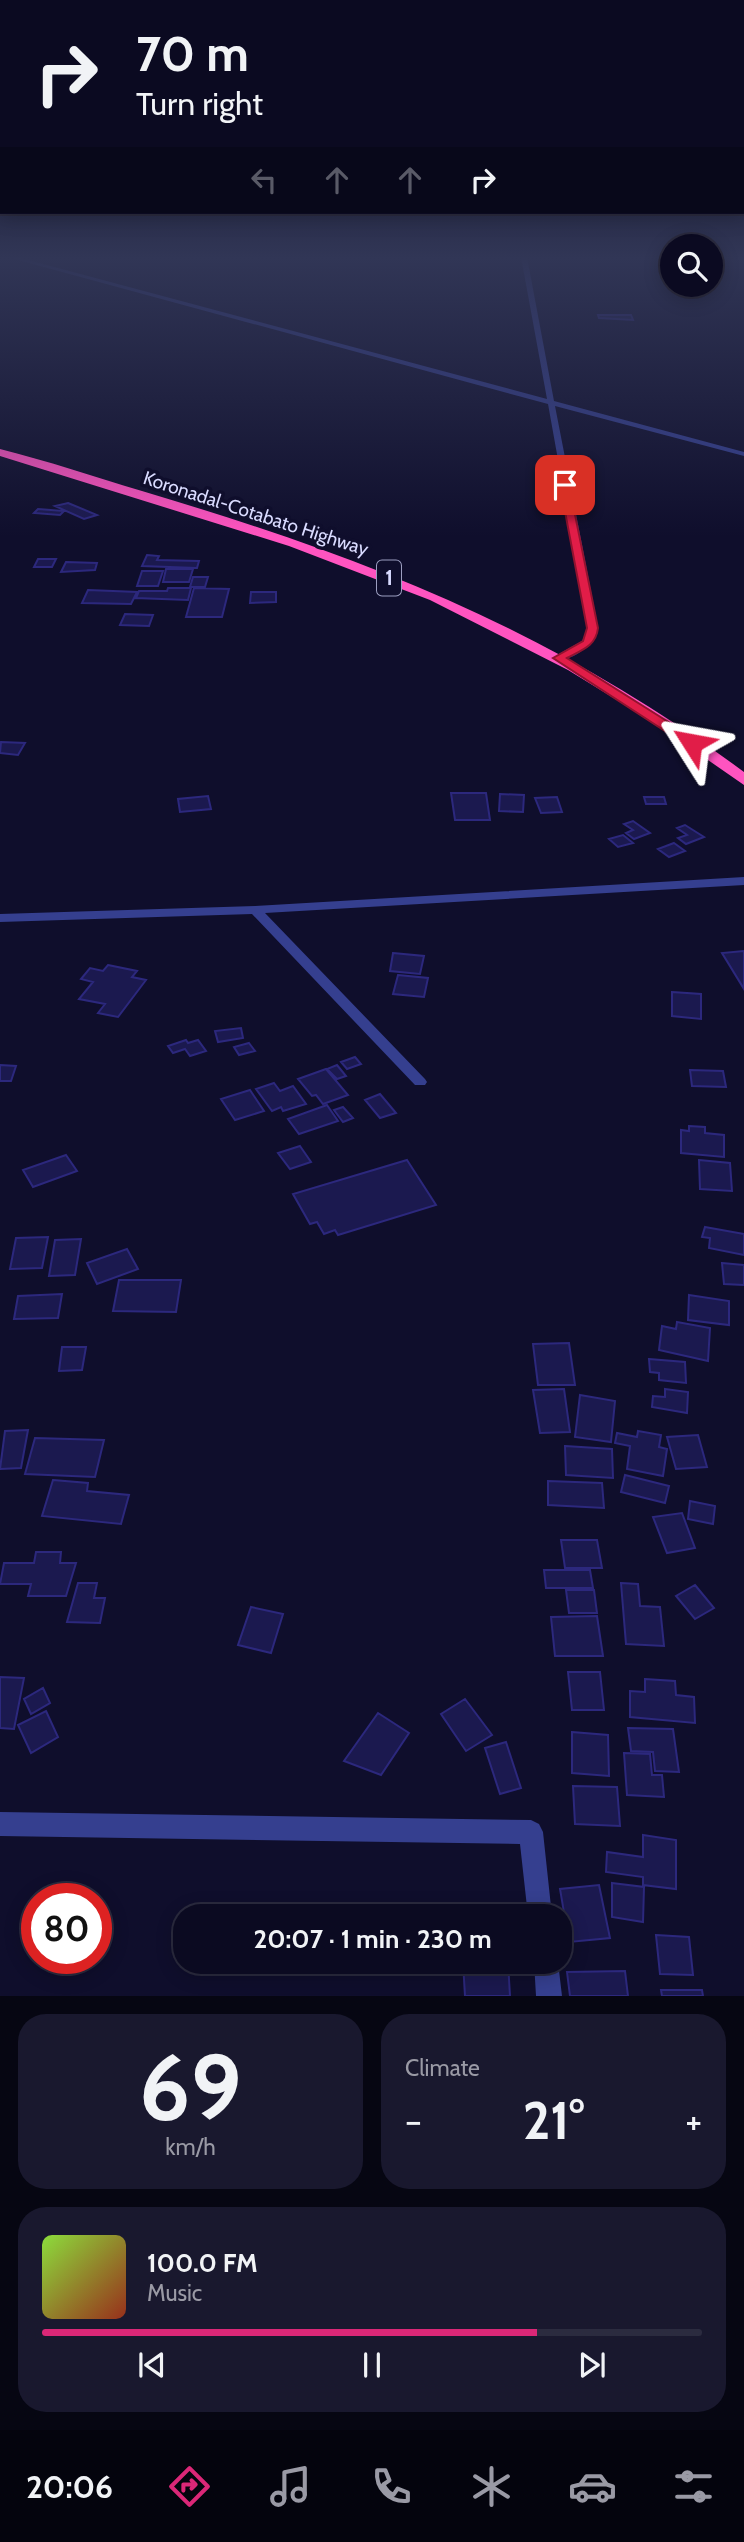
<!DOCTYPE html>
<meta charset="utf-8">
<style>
body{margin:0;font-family:Cabin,sans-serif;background:#19182e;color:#f1f3f6;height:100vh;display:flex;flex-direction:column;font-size:26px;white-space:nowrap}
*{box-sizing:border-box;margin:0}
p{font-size:23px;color:#9a9aa5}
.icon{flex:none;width:38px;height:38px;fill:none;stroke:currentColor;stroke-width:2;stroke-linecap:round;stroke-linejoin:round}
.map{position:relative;height:1996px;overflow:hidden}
.drawer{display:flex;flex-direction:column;gap:18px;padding:18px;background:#060612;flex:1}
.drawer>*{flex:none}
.top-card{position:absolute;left:0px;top:0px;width:746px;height:214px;box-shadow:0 4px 18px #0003,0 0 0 2px #2b2b3f;background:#0b0a21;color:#f1f3f6;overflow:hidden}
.tools{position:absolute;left:660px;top:234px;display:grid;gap:14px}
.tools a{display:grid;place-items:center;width:63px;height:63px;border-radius:50%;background:#0b0a21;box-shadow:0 4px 18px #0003,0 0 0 2px #2b2b3f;font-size:35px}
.speed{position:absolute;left:21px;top:1883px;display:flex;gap:14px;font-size:35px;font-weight:700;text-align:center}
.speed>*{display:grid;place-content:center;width:91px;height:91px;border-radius:50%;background:#0b0a21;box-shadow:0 4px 18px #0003,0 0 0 2px #2b2b3f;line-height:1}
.speed .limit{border:10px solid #d22;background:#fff;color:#111}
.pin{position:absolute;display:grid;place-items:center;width:60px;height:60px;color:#fff;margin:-30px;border-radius:14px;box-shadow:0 4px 10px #0006}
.me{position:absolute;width:77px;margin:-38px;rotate:304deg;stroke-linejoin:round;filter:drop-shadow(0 0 5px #0008)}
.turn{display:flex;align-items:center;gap:24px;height:147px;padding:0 21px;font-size:32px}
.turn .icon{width:91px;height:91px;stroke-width:2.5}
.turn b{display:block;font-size:49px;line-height:60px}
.lanes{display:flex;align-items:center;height:66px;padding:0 21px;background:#0003;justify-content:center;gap:35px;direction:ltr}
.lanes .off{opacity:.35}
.big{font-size:52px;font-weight:800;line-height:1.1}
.drawer .card{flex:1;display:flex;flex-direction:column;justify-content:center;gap:10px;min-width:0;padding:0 24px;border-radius:28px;background:#19182e}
.drawer .dial{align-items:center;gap:0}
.dial b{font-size:91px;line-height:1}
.song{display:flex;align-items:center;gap:21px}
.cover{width:84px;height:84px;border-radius:10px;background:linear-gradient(135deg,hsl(90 70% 55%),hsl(10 70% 35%))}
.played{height:7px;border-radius:4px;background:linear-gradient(90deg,#db2777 75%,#2b2b3f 75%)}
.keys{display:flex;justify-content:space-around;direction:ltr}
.heat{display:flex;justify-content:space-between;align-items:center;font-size:38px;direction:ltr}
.drawer .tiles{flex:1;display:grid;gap:18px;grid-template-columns:1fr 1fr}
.card:last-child{grid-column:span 2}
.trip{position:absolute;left:173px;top:1904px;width:399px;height:70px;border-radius:28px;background:#0b0a21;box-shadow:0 4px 18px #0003,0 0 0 2px #2b2b3f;font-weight:800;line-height:70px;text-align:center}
.tab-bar{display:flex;height:112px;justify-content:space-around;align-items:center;background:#04040d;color:#9a9aa5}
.tab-bar .icon{width:49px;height:49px}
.tab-bar .selected{color:#db2777}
.tab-bar b{font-size:32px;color:#f1f3f6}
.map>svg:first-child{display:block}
.building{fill:#1b194f;stroke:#2c287d;stroke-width:2}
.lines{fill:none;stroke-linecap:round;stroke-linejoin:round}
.street{fill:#353f8f;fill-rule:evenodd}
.highway{fill:#ff54c0;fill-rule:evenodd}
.route{fill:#e11d48;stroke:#92132f;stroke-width:2}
.labels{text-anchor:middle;stroke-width:7;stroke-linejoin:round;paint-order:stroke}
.far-street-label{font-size:19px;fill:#d9dbff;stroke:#0f0e2c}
.shield{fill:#0f0e2c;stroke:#9c9ec0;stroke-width:2}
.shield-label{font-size:21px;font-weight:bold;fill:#d9dbff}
</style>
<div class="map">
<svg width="744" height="1996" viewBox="0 0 744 1996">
<rect width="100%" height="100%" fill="#0f0e2c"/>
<path class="building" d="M598 315H631L633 320 599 318Z
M68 503 97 515 84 519 55 506Z
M38 509 64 511 60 515 34 513Z
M147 555 159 556 157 560 199 561 197 568 142 566Z
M38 559H56L52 567H34Z
M66 562 97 563 95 570 61 572Z
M166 569H193L189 582H163Z
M142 571H163L158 586H137Z
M193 577H208L205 587H190Z
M168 588H191L188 600 136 598 139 591H167Z
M194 588 229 589 222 617H186Z
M88 590 137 592 131 604 82 603Z
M251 592H276V602L250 603Z
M125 614 153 615 149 626 120 625Z
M1 742 25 743 18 755 0 753Z
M451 793H486L490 820H455Z
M500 794 524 795 523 812 499 811Z
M208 796 211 809 180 812 178 799Z
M557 797 562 812 541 813 535 798Z
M644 797H664L666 804H646Z
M633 821 650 833 634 839 626 833 633 830 624 824Z
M685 825 704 837 686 844 678 838 687 835 677 828Z
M623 835 633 843 618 847 609 839Z
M674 843 685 851 669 857 658 849Z
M744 951V989L722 953Z
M393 953 424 956 420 974 390 971Z
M108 965 137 971 132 977 146 980 118 1017 98 1013 105 1004 79 999 93 982 81 979 90 968 103 971Z
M398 975 428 978 424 997 393 994Z
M672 992 701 994V1019L672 1016Z
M241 1028 243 1038 218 1042 215 1031Z
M186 1040 188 1043 198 1040 206 1051 190 1056 185 1049 173 1053 168 1046Z
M249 1043 255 1051 239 1055 234 1047Z
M355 1057 361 1064 347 1069 341 1062Z
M0 1065 16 1066 11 1081H0Z
M337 1065 346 1076 337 1079 327 1069Z
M326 1069 348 1095 323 1104 316 1095 312 1096 298 1079Z
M690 1070 723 1071 726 1087 692 1086Z
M274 1083 280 1091 293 1086 306 1104 283 1111 281 1107 272 1111 256 1089Z
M250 1090 264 1111 235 1120 221 1099Z
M380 1094 396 1113 380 1118 365 1100Z
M327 1105 338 1121 299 1134 288 1119Z
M343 1107 353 1118 343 1122 334 1110Z
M689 1126 705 1127V1133L724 1135V1157L681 1153V1130L689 1131Z
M300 1146 311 1162 290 1169 278 1153Z
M66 1155 77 1171 33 1187 23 1170Z
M407 1160 436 1205 338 1235 335 1230 324 1234 317 1222 310 1224 293 1194Z
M699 1160 730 1163 732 1191 700 1189Z
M705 1227 744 1234V1255L709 1248 710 1238 702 1237Z
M48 1237 42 1268 10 1269 16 1238Z
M81 1239 75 1275 49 1276 55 1240Z
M127 1249 138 1269 97 1284 87 1263Z
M722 1263 744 1265V1285L724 1284Z
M119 1280H181L176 1312 113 1311Z
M62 1294 58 1318 14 1319 18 1296Z
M689 1295 729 1301V1325L688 1320Z
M677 1322 710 1328 708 1361 659 1350 662 1326 676 1329Z
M569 1343 575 1385H538L533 1344Z
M62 1347H86L82 1370 59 1371Z
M649 1359 685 1362 686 1383 659 1380V1373L650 1372Z
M564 1389 570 1432 540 1433 533 1390Z
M665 1389 688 1392 687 1413 652 1407 653 1396 665 1397Z
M580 1395 615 1401 611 1442 575 1437Z
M28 1430 21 1468 0 1469 5 1431Z
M638 1431 661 1435 659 1447 667 1449 663 1476 627 1469 630 1446 615 1443 617 1433 637 1437Z
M698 1435 707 1467 676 1469 667 1437Z
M35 1438 104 1440 95 1477 25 1474Z
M565 1446 612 1449 613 1478 566 1475Z
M625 1475 669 1486 665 1503 621 1492Z
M53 1480 88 1483 87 1491 129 1495 121 1524 42 1516Z
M548 1481 602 1483 604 1508 548 1505Z
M690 1501 715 1506 713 1524 688 1519Z
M682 1513 695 1548 667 1553 653 1517Z
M561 1540H597L602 1568H565Z
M36 1552H61L60 1563H76L66 1596H28L31 1584H0L4 1563H34Z
M544 1570H590L593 1588H546Z
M78 1583H97L94 1598H105L100 1623 67 1622Z
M621 1583 638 1584 640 1606 660 1607 664 1646 626 1644Z
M695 1585 714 1608 695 1619 676 1596Z
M566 1590H594L597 1613H569Z
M251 1607 283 1614 271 1653 238 1645Z
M597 1616 603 1656H555L551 1617Z
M568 1672H600L604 1710H572Z
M0 1677 24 1678 14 1729 0 1728Z
M645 1679 675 1681 676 1695 694 1697 695 1723 630 1717V1691L645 1692Z
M43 1688 50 1703 31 1714 24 1699Z
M465 1699 492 1735 466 1751 441 1714Z
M46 1711 58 1737 31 1753 18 1725Z
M378 1713 409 1733 381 1775 344 1761Z
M628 1728 673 1729 679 1772 655 1771 653 1752 631 1751Z
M572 1732 608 1735 609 1776 572 1773Z
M506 1742 521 1788 500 1794 485 1748Z
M624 1753 650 1754 652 1775H662L664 1797 627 1795Z
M573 1786 617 1787 620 1826 575 1824Z
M643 1835 676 1840V1889L643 1885V1877L606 1872 607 1852 643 1857Z
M612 1883 644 1887 643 1922 612 1917Z
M599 1885 610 1938 569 1942 560 1889Z
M656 1935 689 1937 693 1975 660 1974Z
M463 1962H508L510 1996H465Z
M625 1971 628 1996H570L567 1972Z
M661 1990H702L703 1996H662Z"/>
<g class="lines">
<path class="street" d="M17 257 547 399 521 257H527L554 401 744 452V456L555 406 598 627C594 645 574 661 555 660V656L582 641 588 627 548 404 7 257Z
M744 877V885L265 913 425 1079 427 1082 425 1085H415L252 914 0 922V914L255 906Z
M0 1812 531 1820 539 1824 543 1832 552 1916H528L520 1844 0 1836Z
M534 1962H558L562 1996H536Z"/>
<path class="highway" d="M0 449C48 461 95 477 142 491 367 558 554 631 744 772V785L656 724 568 670 430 600 289 546 0 456Z"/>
</g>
<linearGradient id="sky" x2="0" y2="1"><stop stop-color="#080818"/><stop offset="0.48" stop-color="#313656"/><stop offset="1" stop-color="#313656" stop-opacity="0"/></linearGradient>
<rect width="744" height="537" fill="url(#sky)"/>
<path class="route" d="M565 483 569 485 598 628C596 646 582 650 567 658L697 740V746H688L553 658 583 641 587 628 560 485Z"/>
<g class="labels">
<g class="far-street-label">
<text transform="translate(256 513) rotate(18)" y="7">Koronadal-Cotabato Highway</text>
</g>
<rect class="shield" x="377" y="560.5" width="24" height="35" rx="5"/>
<g class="shield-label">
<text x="389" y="585">1</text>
</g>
</g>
</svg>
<div class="tools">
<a><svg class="icon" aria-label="search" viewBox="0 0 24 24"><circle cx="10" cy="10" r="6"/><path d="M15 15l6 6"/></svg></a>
</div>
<div class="speed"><div class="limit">80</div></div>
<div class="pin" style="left:565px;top:485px;background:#d93025"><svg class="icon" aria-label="arrive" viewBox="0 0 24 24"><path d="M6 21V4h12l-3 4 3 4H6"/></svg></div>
<svg class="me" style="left:692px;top:743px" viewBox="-20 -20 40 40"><path d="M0-17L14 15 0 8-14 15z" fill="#e11d48" stroke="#fff" stroke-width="4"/></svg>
<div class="trip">20:07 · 1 min · 230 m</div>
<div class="top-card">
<div class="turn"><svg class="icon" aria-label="right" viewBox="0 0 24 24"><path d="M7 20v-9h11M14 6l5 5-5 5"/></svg><div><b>70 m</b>Turn right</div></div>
<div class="lanes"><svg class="icon off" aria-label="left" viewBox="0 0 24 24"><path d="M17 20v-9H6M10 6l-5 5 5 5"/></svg><svg class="icon off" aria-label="ahead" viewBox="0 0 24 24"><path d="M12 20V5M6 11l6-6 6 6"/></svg><svg class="icon off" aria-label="ahead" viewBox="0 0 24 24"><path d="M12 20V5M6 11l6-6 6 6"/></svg><svg class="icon" aria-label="right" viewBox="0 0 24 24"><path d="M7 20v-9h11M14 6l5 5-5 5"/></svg></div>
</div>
</div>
<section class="drawer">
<div class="tiles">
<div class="card dial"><b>69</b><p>km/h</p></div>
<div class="card"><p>Climate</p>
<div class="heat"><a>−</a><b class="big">21°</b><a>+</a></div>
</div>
<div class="card">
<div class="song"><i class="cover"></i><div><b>100.0 FM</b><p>Music</p></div></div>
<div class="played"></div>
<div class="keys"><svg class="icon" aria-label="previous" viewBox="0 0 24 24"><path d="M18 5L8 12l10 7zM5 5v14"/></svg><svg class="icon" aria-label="pause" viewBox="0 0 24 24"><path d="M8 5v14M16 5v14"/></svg><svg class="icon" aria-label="next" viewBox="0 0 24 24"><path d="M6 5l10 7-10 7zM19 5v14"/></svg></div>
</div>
</div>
</section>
<nav class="tab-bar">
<b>20:06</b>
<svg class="icon selected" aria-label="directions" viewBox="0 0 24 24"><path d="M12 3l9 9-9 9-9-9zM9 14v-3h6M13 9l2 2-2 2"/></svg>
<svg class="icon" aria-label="music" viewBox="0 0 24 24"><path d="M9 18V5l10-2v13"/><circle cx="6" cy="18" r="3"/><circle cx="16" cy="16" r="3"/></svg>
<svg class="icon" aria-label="phone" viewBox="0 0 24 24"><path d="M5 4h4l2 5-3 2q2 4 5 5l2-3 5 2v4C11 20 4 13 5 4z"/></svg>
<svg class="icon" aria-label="climate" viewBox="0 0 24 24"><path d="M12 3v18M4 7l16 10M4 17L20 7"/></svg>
<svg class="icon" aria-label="car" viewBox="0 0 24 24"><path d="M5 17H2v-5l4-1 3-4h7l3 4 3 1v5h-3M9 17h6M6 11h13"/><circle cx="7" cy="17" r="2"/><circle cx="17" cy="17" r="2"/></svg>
<svg class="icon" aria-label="filters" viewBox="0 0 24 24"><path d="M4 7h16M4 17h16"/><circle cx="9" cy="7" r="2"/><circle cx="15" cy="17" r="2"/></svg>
</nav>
